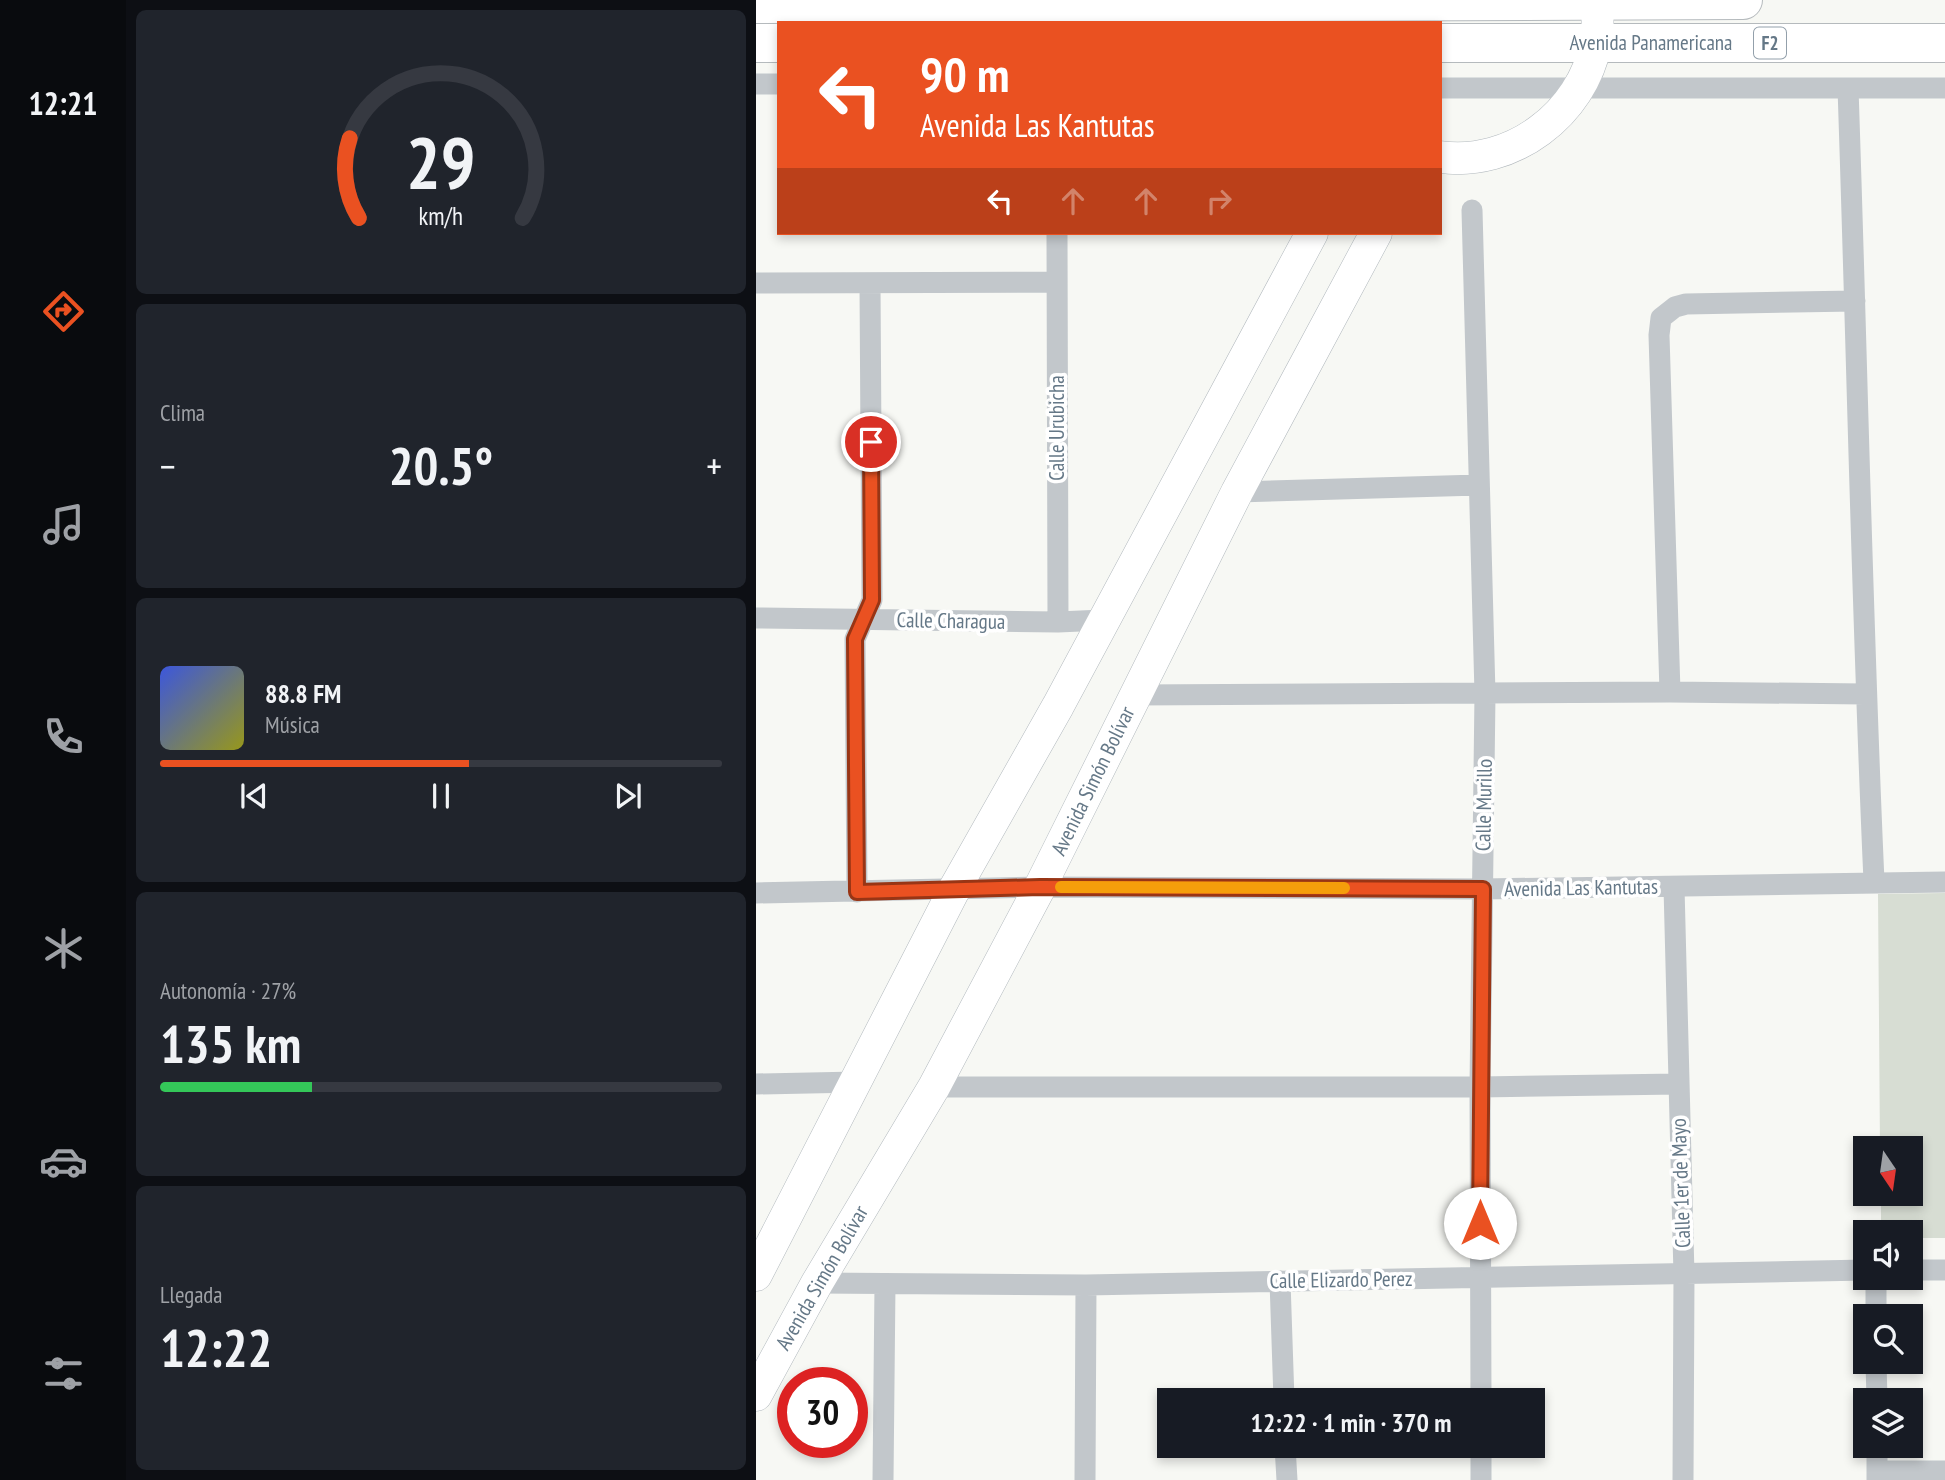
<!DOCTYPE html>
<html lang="es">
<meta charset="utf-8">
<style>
body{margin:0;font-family:"PT Sans Narrow",sans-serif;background:#20242c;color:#f1f3f6;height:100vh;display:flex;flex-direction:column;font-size:26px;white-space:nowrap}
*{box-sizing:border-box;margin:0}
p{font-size:23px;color:#9ea1a6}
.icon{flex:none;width:38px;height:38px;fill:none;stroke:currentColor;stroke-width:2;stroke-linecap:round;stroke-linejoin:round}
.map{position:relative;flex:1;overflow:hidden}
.side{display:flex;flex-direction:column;gap:10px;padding:10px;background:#0d0f14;width:630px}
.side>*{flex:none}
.top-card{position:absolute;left:21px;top:21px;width:665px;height:214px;border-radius:0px;box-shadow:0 4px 10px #0003;background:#ea5121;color:#fff;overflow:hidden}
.needle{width:46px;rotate:167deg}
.buttons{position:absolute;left:1097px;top:1136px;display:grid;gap:14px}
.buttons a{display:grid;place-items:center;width:70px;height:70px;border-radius:0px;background:#171b24;box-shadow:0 4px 10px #0003;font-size:35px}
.speed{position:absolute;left:21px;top:1367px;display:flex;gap:14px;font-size:35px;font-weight:700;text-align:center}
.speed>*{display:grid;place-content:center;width:91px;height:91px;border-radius:50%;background:#171b24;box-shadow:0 4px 10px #0003;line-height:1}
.speed .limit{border:10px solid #d22;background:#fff;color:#111}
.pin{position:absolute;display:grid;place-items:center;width:60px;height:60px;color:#fff;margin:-30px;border:4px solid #fff;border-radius:50%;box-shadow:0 2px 7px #0007}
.me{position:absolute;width:77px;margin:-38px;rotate:0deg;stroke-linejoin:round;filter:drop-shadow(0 0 5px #0008)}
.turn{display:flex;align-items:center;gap:24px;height:147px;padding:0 28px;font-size:32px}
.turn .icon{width:91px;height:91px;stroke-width:2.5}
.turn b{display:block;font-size:49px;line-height:60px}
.lanes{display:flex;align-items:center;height:66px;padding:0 28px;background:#0003;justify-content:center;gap:35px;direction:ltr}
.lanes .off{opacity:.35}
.big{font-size:52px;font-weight:700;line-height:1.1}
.side .tile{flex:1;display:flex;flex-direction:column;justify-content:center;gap:10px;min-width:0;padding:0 24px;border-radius:10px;background:#20242c}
.side .dial{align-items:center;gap:0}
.dial svg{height:182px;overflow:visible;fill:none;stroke:#363941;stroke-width:7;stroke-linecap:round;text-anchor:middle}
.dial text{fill:#f1f3f6;stroke:none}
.song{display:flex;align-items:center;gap:21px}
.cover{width:84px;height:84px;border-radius:10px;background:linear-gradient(135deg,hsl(230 70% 55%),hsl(60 70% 35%))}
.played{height:7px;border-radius:4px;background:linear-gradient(90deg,#ea5121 55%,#363941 55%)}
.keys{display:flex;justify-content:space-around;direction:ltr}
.heat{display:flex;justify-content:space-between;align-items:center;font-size:38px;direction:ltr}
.charge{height:10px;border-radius:5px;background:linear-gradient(90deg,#34c759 27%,#363941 0)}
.trip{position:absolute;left:401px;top:1388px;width:388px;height:70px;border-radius:0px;background:#171b24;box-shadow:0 4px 10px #0003;font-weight:700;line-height:70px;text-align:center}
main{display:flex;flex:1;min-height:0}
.dock{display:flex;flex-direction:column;width:126px;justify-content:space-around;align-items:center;background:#090b0e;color:#9ea1a6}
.dock .icon{width:49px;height:49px}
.dock .current{color:#ea5121}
.dock b{font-size:32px;color:#f1f3f6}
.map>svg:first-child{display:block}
.green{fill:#d7ddd3}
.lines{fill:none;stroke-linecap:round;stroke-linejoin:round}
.secondary-casing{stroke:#b2b9be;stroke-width:33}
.highway-casing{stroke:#b5babd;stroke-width:40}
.street{stroke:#c2c7cb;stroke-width:21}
.secondary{stroke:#fff;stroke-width:32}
.highway{stroke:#fff;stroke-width:38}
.route-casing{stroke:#983515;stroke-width:18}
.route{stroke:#ea5121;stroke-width:12}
.slow{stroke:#f59e0b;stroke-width:12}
.labels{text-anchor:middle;stroke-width:7;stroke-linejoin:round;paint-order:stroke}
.shield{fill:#fff;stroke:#93a0ab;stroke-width:2}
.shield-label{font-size:19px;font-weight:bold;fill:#657887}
.street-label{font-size:21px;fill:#657887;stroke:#fff}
</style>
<main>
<nav class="dock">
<b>12:21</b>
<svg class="icon current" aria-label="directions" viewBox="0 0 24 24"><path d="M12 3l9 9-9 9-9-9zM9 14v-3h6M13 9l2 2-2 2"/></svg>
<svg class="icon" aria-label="music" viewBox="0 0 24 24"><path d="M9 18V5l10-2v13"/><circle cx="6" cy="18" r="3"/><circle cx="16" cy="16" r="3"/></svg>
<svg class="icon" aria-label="phone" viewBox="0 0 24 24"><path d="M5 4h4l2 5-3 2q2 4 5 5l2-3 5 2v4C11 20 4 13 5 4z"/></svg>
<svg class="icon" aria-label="climate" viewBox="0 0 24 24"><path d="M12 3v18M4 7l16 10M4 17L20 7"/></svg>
<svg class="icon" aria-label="car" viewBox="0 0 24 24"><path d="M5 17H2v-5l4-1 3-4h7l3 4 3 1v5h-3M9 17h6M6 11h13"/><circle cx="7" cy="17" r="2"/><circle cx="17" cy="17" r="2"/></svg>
<svg class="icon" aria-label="filters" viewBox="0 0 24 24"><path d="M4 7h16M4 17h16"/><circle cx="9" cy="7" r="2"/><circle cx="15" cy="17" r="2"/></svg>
</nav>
<section class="side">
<div class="tile dial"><svg viewBox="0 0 100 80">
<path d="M14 69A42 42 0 1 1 86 69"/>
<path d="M14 69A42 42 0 0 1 10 34" stroke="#ea5121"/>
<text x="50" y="56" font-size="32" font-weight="700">29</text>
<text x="50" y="72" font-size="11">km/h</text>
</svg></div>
<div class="tile"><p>Clima</p>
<div class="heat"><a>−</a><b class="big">20.5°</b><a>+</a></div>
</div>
<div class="tile">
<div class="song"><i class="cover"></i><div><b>88.8 FM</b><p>Música</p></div></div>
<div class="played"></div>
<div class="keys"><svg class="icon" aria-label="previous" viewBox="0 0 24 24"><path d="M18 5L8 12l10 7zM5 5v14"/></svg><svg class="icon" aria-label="pause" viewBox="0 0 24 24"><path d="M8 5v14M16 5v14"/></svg><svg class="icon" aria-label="next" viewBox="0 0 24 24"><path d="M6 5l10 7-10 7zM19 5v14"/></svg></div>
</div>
<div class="tile"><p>Autonomía · 27%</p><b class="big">135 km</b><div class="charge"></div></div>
<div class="tile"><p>Llegada</p><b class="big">12:22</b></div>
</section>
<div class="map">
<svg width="1189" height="1480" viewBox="0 0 1189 1480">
<rect width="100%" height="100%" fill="#f7f8f4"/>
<path class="green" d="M1189 893V1238H1155V1232H1125V1194H1155V1148H1124L1122 894Z"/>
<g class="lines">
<g class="secondary-casing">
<path id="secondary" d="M684 157C756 167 826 114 840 43 843 30 841 14 841 0
M0 1275 199 888 302 706 556 233
M0 1395 61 1283 178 1087 284 887 481 492 620 233"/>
</g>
<g class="highway-casing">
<path id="highway" d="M0 4 987 0
M0 43H23
M684 43H1189"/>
</g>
<path class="street" d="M0 84H23
M684 88H1189
M1092 88C1101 353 1106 617 1118 881
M716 210 729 694 724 1087 725 1400
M301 233 302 622
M0 283 300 282
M481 492 723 485
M0 618 302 622 347 620
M914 692 903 335 905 318 919 307 930 304 1099 301
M379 695 914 692 1109 694
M918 887 928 1275 927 1480
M101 892 99 639 116 600 114 284
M0 893 284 887 727 889 1189 882
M0 1084 101 1082
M178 1087H724L922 1084
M1155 1270H1189
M1120 1278V1316
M524 1281 528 1400
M61 1283 330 1285 1110 1270
M1120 1362 1121 1400
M529 1446 531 1480
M725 1446V1480
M1121 1446V1480
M1121 1471H1189
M127 1480 129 1284
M329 1480 330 1285"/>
<use href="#secondary" class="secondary"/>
<use href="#highway" class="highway"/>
</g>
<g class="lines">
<g class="route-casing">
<path id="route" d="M115 442 116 600 99 639 101 892 284 887 727 889 724 1223"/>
</g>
<use href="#route" class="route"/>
<path class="slow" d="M305 887 588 888"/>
</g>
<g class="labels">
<rect class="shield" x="998" y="27.5" width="32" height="31" rx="5"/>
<g class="shield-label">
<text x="1014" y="50">F2</text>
</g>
<g class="street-label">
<text x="895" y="50">Avenida Panamericana</text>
<text transform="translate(301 428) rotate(-90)" y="7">Calle Urubicha</text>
<text transform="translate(195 621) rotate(1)" y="7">Calle Charagua</text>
<text transform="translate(337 781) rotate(-64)" y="7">Avenida Simón Bolívar</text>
<text transform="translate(728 805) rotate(-89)" y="7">Calle Murillo</text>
<text transform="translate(825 888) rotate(-1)" y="7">Avenida Las Kantutas</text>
<text transform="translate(925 1183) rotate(-92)" y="7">Calle 1er de Mayo</text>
<text transform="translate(66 1278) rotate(-60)" y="7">Avenida Simón Bolívar</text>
<text transform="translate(585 1280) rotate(-1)" y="7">Calle Elizardo Perez</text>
</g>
</g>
</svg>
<div class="buttons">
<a><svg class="needle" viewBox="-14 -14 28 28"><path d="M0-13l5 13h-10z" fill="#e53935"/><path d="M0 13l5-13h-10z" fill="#9ea1a6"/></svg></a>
<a><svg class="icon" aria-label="sound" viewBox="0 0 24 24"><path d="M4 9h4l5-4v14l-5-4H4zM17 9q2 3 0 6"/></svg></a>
<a><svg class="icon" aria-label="search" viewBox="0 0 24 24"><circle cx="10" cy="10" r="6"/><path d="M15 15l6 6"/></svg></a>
<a><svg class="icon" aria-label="layers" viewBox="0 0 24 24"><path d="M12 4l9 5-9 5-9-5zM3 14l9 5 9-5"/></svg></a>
</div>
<div class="speed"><div class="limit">30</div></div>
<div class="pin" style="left:115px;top:442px;background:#d93025"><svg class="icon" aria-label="arrive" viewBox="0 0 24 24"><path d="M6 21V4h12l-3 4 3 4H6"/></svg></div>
<svg class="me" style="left:724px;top:1223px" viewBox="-20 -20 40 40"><circle r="19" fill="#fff"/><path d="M0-13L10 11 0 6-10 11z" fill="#ea5121"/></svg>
<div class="trip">12:22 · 1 min · 370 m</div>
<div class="top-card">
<div class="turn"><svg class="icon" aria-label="left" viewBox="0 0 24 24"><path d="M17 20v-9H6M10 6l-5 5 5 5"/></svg><div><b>90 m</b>Avenida Las Kantutas</div></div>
<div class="lanes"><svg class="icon" aria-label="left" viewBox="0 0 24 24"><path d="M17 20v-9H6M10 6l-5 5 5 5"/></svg><svg class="icon off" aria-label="ahead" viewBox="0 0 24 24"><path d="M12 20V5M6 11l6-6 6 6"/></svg><svg class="icon off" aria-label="ahead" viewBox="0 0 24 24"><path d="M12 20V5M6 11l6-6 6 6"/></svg><svg class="icon off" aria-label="right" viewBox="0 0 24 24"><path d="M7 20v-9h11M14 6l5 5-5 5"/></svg></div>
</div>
</div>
</main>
